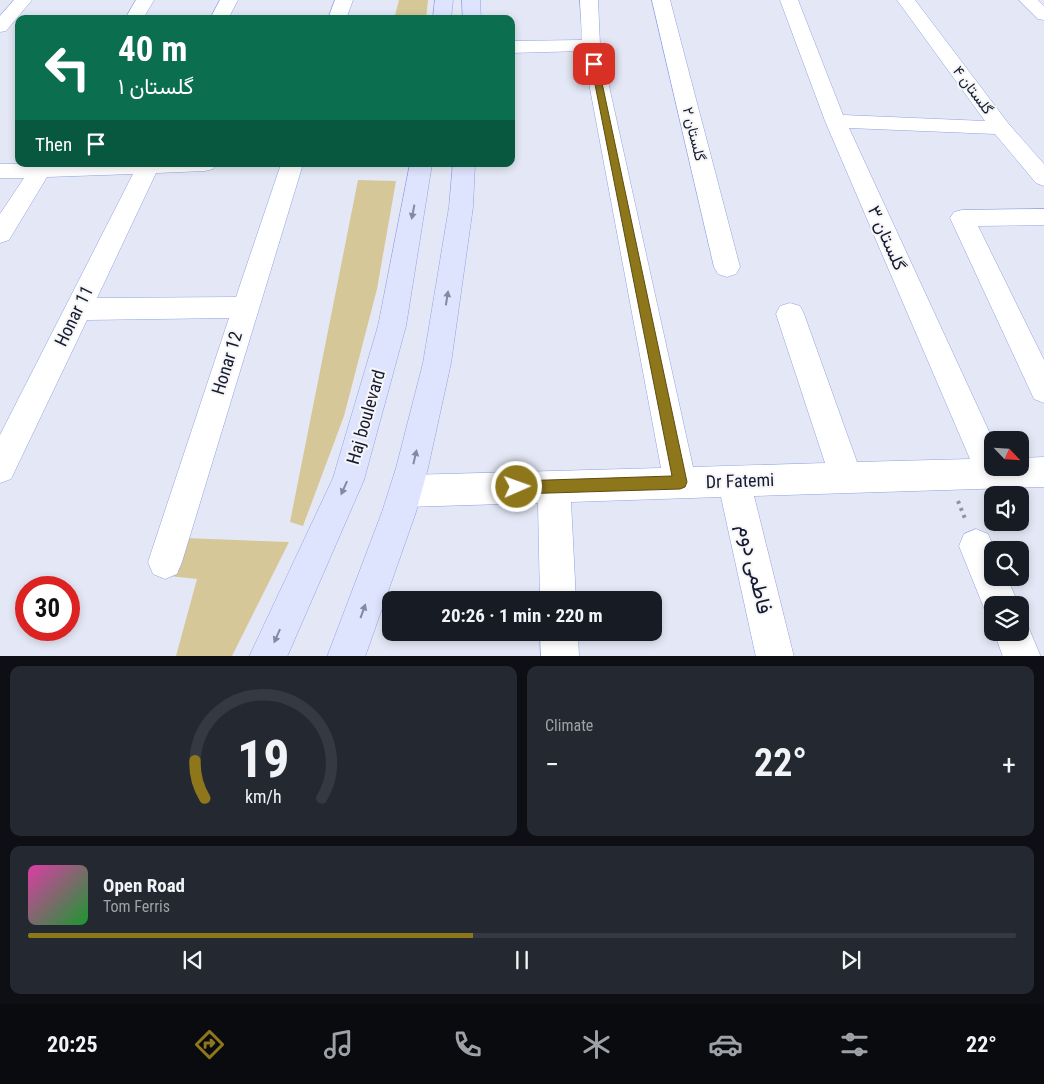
<!DOCTYPE html>
<meta charset="utf-8">
<style>
body{margin:0;font-family:"Roboto Condensed",Vazirmatn,sans-serif;background:#242831;color:#f1f3f6;height:100vh;display:flex;flex-direction:column;font-size:19px;white-space:nowrap}
*{box-sizing:border-box;margin:0}
p{font-size:16px;color:#9ea1a6}
.icon{flex:none;width:28px;height:28px;fill:none;stroke:currentColor;stroke-width:2;stroke-linecap:round;stroke-linejoin:round}
.map{position:relative;height:656px;overflow:hidden}
.panel{display:flex;flex-direction:column;gap:10px;padding:10px;background:#0d0f14;flex:1}
.panel>*{flex:none}
.guide{position:absolute;left:15px;top:15px;width:500px;height:152px;border-radius:10px;box-shadow:0 2px 8px #0003;background:#0b6e4f;color:#fff;overflow:hidden}
.needle{width:32px;rotate:115deg}
.tools{position:absolute;left:984px;top:431px;display:grid;gap:10px}
.tools a{display:grid;place-items:center;width:45px;height:45px;border-radius:10px;background:#171b24;box-shadow:0 2px 8px #0003;font-size:25px}
.speed{position:absolute;left:15px;top:576px;display:flex;gap:10px;font-size:25px;font-weight:700;text-align:center}
.speed>*{display:grid;place-content:center;width:65px;height:65px;border-radius:50%;background:#171b24;box-shadow:0 2px 8px #0003;line-height:1}
.speed .limit{border:8px solid #d22;background:#fff;color:#111}
.pin{position:absolute;display:grid;place-items:center;width:42px;height:42px;color:#fff;margin:-21px;border-radius:10px;box-shadow:0 2px 8px #0006}
.me{position:absolute;width:55px;margin:-28px;rotate:88deg;stroke-linejoin:round;filter:drop-shadow(0 0 4px #0008)}
.turn{display:flex;align-items:center;gap:18px;height:105px;padding:0 20px;font-size:22px}
.turn .icon{width:65px;height:65px;stroke-width:2.5}
.turn b{display:block;font-size:35px;line-height:42px}
.then{display:flex;align-items:center;height:48px;padding:0 20px;background:#0003;gap:10px;font-size:19px}
.big{font-size:38px;font-weight:700;line-height:1.1}
.panel .widget{flex:1;display:flex;flex-direction:column;justify-content:center;gap:8px;min-width:0;padding:0 18px;border-radius:10px;background:#242831}
.panel .dial{align-items:center;gap:0}
.dial svg{height:130px;overflow:visible;fill:none;stroke:#363941;stroke-width:7;stroke-linecap:round;text-anchor:middle}
.dial text{fill:#f1f3f6;stroke:none}
.song{display:flex;align-items:center;gap:15px}
.cover{width:60px;height:60px;border-radius:8px;background:linear-gradient(135deg,hsl(320 70% 55%),hsl(130 70% 35%))}
.played{height:5px;border-radius:2px;background:linear-gradient(90deg,#8e761b 45%,#363941 45%)}
.keys{display:flex;justify-content:space-around;direction:ltr}
.heat{display:flex;justify-content:space-between;align-items:center;font-size:28px;direction:ltr}
.panel .tiles{flex:1;display:grid;gap:10px;grid-template-columns:1fr 1fr}
.widget:last-child{grid-column:span 2}
.trip{position:absolute;left:382px;top:591px;width:280px;height:50px;border-radius:10px;background:#171b24;box-shadow:0 2px 8px #0003;font-weight:700;line-height:50px;text-align:center}
.menu{display:flex;height:80px;justify-content:space-around;align-items:center;background:#090b0e;color:#9ea1a6}
.menu .icon{width:35px;height:35px}
.menu .selected{color:#8e761b}
.menu b{font-size:22px;color:#f1f3f6}
.map>svg:first-child{display:block}
.green{fill:#d6c798}
.lines{fill:none;stroke-linecap:round;stroke-linejoin:round}
.street-casing{stroke:#91a1e4;stroke-width:1}
.secondary-casing{stroke:#91a1e4;stroke-width:1}
.path{stroke:#8e93a5;stroke-width:4;stroke-dasharray:3 4.5;stroke-linecap:butt}
.street{fill:#fff;fill-rule:evenodd}
.secondary{fill:#dfe4fe;fill-rule:evenodd}
.oneway{fill:#8489a3}
.route{fill:#8e761b;stroke:#5c4d12}
.labels{text-anchor:middle;stroke-width:4;stroke-linejoin:round;paint-order:stroke}
.far-street-label{font-size:15px;fill:#151a33;stroke:#f6f6f6}
.street-label{font-size:18px;fill:#151a33;stroke:#f6f6f6}
.near-street-label{font-size:21px;fill:#151a33;stroke:#f6f6f6}
</style>
<div class="map">
<svg width="1044" height="657" viewBox="0 0 1044 657">
<rect width="100%" height="100%" fill="#e4e8f6"/>
<path class="green" d="M399 0H428L426 19H394Z
M358 180 396 181 377 289 344 416 303 526 290 522Z
M185 538 289 542 232 656H176L197 579 169 576Z"/>
<g class="lines">
<g class="street-casing">
<path id="street" d="M14 0H32L6 31 0 32V16Z
M136 0H154L143 19H125Z
M220 0H238L228 19H210Z
M335 0H353L346 19H328Z
M580 0H598L600 45 693 467 825 463 776 314 780 306 790 303 800 306 804 314 857 462 970 459 825 121 780 0H798L843 115 985 121 897 0H915L1008 123 1044 164V186L1036 183 995 134 849 128 993 440 992 468H1020V458L1044 457V487L754 496 794 657H756L721 497 571 502 576 600H540L538 503 406 507 394 502 390 491 394 480 406 475 661 468 583 51 511 53V41L582 40Z
M652 0H670L740 267 736 274 727 277 718 274 714 267Z
M1019 0H1038L1044 6V20L1038 19Z
M0 164H216L213 169 205 171 156 173 97 298 236 297 281 164H303L182 562 177 574 165 579 153 574 148 562 229 318 87 320 11 479 0 483V435L133 174 47 177 9 240 0 243V214L24 178H0Z
M1044 209V225L978 226 1044 360V403L1034 399 950 218 954 212 962 210Z
M976 529 988 534 995 550H992V578H1007L1019 605H992V620L988 618 959 546 964 534Z
M1020 617 1025 619 1041 657H1003L994 632H1020Z
M540 632H578L579 657H541Z"/>
</g>
<g class="secondary-casing">
<path id="secondary" d="M435 0H453L451 19H433Z
M462 0H480L481 19H463Z
M410 164H432L406 326 364 480 287 657H249L333 478 378 326Z
M453 164H475L473 207 451 363 428 468 416 512 365 657H327L382 512 396 468 423 363 449 207Z"/>
</g>
<path class="path" d="M958 501 966 521"/>
<use href="#street" class="street"/>
<use href="#secondary" class="secondary"/>
</g>
<defs><path id="oneway-solid" d="M-6-.8H1V-3.2L6.5 0L1 3.2V.8H-6Z" transform="scale(1.25)"/></defs>
<g class="oneway">
<use href="#oneway-solid" transform="translate(413 212) rotate(101)"/>
<use href="#oneway-solid" transform="translate(447 298) rotate(-81)"/>
<use href="#oneway-solid" transform="translate(415 457) rotate(-77)"/>
<use href="#oneway-solid" transform="translate(344 488) rotate(114)"/>
<use href="#oneway-solid" transform="translate(363 611) rotate(-70)"/>
<use href="#oneway-solid" transform="translate(277 636) rotate(114)"/>
</g>
<path class="route" d="M594 62 598 64 687 482 685 487 680 489 517 494 512 492 510 487 512 483 517 481 672 476 591 64Z"/>
<g class="labels">
<g class="far-street-label">
<text transform="translate(973 90) rotate(53)" y="5">گلستان ۴</text>
<text transform="translate(694 134) rotate(76)" y="5">گلستان ۲</text>
</g>
<g class="street-label">
<text transform="translate(887 238) rotate(66)" y="6">گلستان ۳</text>
<text transform="translate(74 316) rotate(-64)" y="6">Honar 11</text>
<text transform="translate(227 363) rotate(-73)" y="6">Honar 12</text>
<text transform="translate(366 417) rotate(-74)" y="6">Haj boulevard</text>
<text transform="translate(740 481) rotate(-2)" y="6">Dr Fatemi</text>
</g>
<g class="near-street-label">
<text transform="translate(755 569) rotate(77)" y="7">فاطمی دوم</text>
</g>
</g>
</svg>
<div class="tools">
<a><svg class="needle" viewBox="-14 -14 28 28"><path d="M0-13l5 13h-10z" fill="#e53935"/><path d="M0 13l5-13h-10z" fill="#9ea1a6"/></svg></a>
<a><svg class="icon" aria-label="sound" viewBox="0 0 24 24"><path d="M4 9h4l5-4v14l-5-4H4zM17 9q2 3 0 6"/></svg></a>
<a><svg class="icon" aria-label="search" viewBox="0 0 24 24"><circle cx="10" cy="10" r="6"/><path d="M15 15l6 6"/></svg></a>
<a><svg class="icon" aria-label="layers" viewBox="0 0 24 24"><path d="M12 4l9 5-9 5-9-5zM3 14l9 5 9-5"/></svg></a>
</div>
<div class="speed"><div class="limit">30</div></div>
<div class="pin" style="left:594px;top:64px;background:#d93025"><svg class="icon" aria-label="arrive" viewBox="0 0 24 24"><path d="M6 21V4h12l-3 4 3 4H6"/></svg></div>
<svg class="me" style="left:517px;top:487px" viewBox="-20 -20 40 40"><circle r="17" fill="#8e761b" stroke="#fff" stroke-width="3"/><path d="M0-11L8 9 0 5-8 9z" fill="#fff"/></svg>
<div class="trip">20:26 · 1 min · 220 m</div>
<div class="guide">
<div class="turn"><svg class="icon" aria-label="left" viewBox="0 0 24 24"><path d="M17 20v-9H6M10 6l-5 5 5 5"/></svg><div><b>40 m</b>گلستان ۱</div></div>
<div class="then">Then<svg class="icon" aria-label="arrive" viewBox="0 0 24 24"><path d="M6 21V4h12l-3 4 3 4H6"/></svg></div>
</div>
</div>
<section class="panel">
<div class="tiles">
<div class="widget dial"><svg viewBox="0 0 100 80">
<path d="M14 69A42 42 0 1 1 86 69"/>
<path d="M14 69A42 42 0 0 1 8 46" stroke="#8e761b"/>
<text x="50" y="56" font-size="32" font-weight="700">19</text>
<text x="50" y="72" font-size="11">km/h</text>
</svg></div>
<div class="widget"><p>Climate</p>
<div class="heat"><a>−</a><b class="big">22°</b><a>+</a></div>
</div>
<div class="widget">
<div class="song"><i class="cover"></i><div><b>Open Road</b><p>Tom Ferris</p></div></div>
<div class="played"></div>
<div class="keys"><svg class="icon" aria-label="previous" viewBox="0 0 24 24"><path d="M18 5L8 12l10 7zM5 5v14"/></svg><svg class="icon" aria-label="pause" viewBox="0 0 24 24"><path d="M8 5v14M16 5v14"/></svg><svg class="icon" aria-label="next" viewBox="0 0 24 24"><path d="M6 5l10 7-10 7zM19 5v14"/></svg></div>
</div>
</div>
</section>
<nav class="menu">
<b>20:25</b>
<svg class="icon selected" aria-label="directions" viewBox="0 0 24 24"><path d="M12 3l9 9-9 9-9-9zM9 14v-3h6M13 9l2 2-2 2"/></svg>
<svg class="icon" aria-label="music" viewBox="0 0 24 24"><path d="M9 18V5l10-2v13"/><circle cx="6" cy="18" r="3"/><circle cx="16" cy="16" r="3"/></svg>
<svg class="icon" aria-label="phone" viewBox="0 0 24 24"><path d="M5 4h4l2 5-3 2q2 4 5 5l2-3 5 2v4C11 20 4 13 5 4z"/></svg>
<svg class="icon" aria-label="climate" viewBox="0 0 24 24"><path d="M12 3v18M4 7l16 10M4 17L20 7"/></svg>
<svg class="icon" aria-label="car" viewBox="0 0 24 24"><path d="M5 17H2v-5l4-1 3-4h7l3 4 3 1v5h-3M9 17h6M6 11h13"/><circle cx="7" cy="17" r="2"/><circle cx="17" cy="17" r="2"/></svg>
<svg class="icon" aria-label="filters" viewBox="0 0 24 24"><path d="M4 7h16M4 17h16"/><circle cx="9" cy="7" r="2"/><circle cx="15" cy="17" r="2"/></svg>
<b>22°</b>
</nav>
